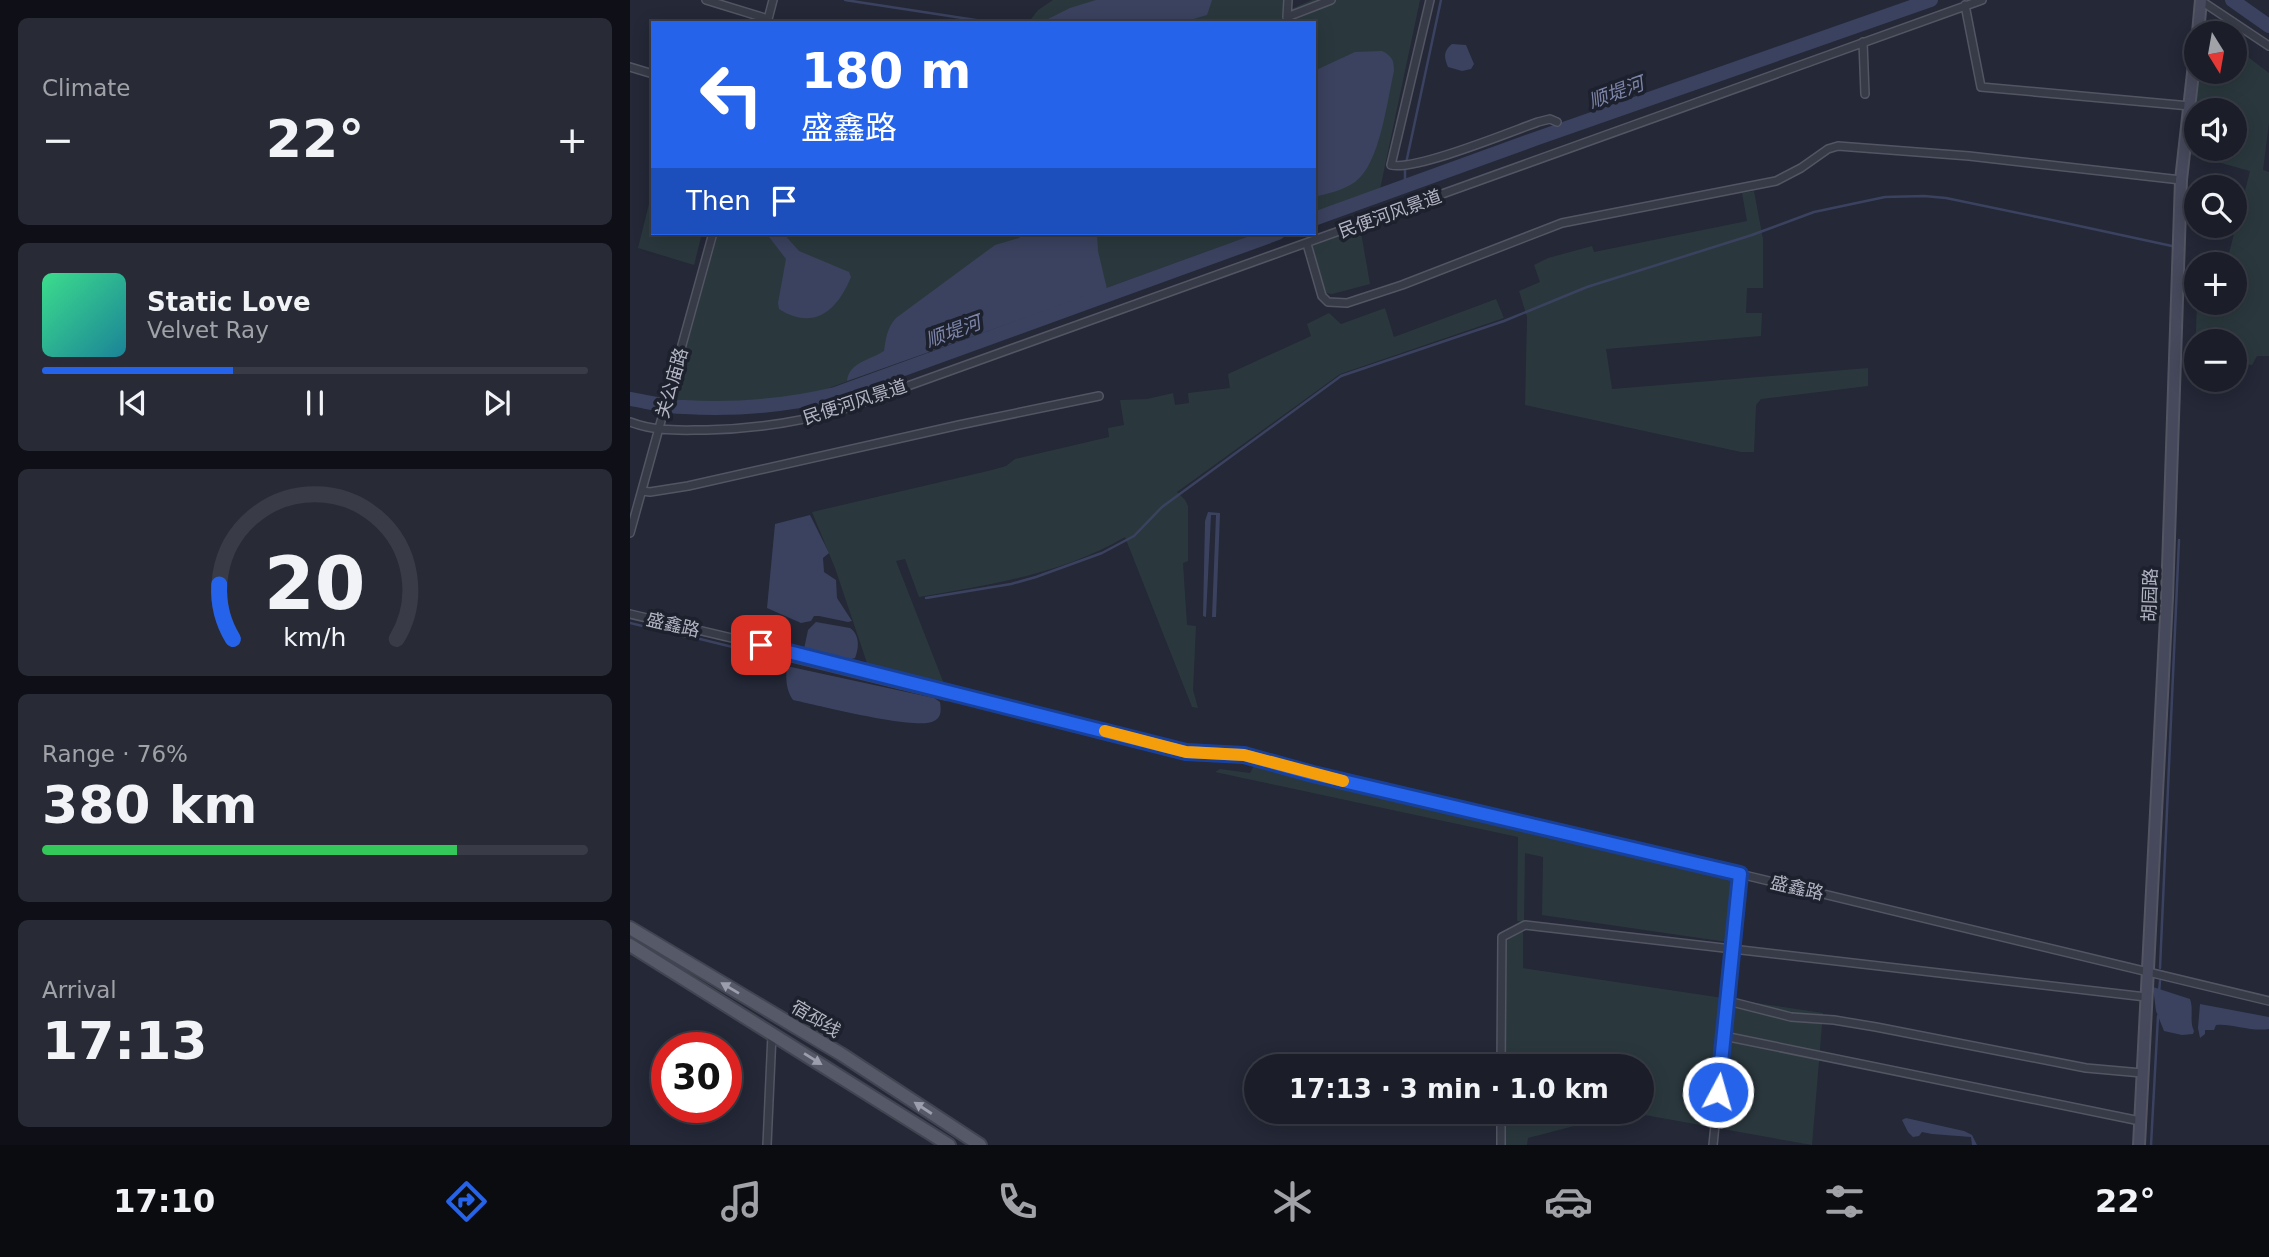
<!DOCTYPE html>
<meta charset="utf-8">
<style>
body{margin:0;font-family:"DejaVu Sans","Noto Sans SC",sans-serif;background:#282b35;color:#f1f3f6;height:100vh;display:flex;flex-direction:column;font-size:26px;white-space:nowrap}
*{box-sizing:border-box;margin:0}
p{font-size:23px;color:#a0a2a8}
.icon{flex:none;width:38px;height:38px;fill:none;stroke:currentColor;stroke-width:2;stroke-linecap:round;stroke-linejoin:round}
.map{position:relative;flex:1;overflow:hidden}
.drawer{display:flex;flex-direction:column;gap:18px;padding:18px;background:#0f1017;width:630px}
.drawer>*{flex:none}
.banner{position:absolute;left:21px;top:21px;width:665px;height:214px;border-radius:0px;box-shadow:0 4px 18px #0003,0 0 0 2px #393c46;background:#2563eb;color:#fff;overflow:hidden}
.needle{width:46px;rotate:169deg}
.tools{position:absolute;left:1554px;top:21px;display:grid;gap:14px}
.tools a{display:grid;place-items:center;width:63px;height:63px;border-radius:50%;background:#1b1e29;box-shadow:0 4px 18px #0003,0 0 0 2px #393c46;font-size:35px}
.speed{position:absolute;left:21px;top:1032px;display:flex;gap:14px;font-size:35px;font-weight:700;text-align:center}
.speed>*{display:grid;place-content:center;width:91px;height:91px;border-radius:50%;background:#1b1e29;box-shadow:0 4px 18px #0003,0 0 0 2px #393c46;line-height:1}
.speed .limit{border:10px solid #d22;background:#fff;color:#111}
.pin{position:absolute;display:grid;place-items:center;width:60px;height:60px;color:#fff;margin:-30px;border-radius:14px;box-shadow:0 4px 10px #0006}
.me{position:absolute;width:77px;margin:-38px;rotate:6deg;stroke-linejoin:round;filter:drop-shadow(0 0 5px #0008)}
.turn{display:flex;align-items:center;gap:24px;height:147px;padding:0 35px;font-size:32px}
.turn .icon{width:91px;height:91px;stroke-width:2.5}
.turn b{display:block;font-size:49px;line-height:60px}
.then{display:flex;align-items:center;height:66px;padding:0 35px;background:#0003;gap:14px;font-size:26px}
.big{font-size:52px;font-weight:600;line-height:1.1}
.drawer .card{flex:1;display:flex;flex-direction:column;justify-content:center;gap:10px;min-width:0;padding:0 24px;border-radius:10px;background:#282b35}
.drawer .dial{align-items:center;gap:0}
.dial svg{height:182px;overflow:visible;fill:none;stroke:#393c46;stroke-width:7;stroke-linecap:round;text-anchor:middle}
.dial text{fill:#f1f3f6;stroke:none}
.song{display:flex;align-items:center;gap:21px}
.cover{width:84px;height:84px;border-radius:10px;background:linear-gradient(135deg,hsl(150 70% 55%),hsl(190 70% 35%))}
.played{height:7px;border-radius:4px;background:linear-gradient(90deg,#2563eb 35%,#393c46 35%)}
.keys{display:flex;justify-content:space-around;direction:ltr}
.heat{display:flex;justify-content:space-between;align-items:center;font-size:38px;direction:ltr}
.charge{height:10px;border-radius:5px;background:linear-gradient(90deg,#34c759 76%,#393c46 0)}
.trip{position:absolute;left:614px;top:1054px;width:410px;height:70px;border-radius:35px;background:#1b1e29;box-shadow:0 4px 18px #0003,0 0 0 2px #393c46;font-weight:600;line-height:70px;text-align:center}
.dock{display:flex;height:112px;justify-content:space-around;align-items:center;background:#0b0c10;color:#a0a2a8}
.dock .icon{width:49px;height:49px}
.dock .active{color:#2563eb}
.dock b{font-size:32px;color:#f1f3f6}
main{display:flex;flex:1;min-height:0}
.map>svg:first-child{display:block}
.green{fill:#2a383d;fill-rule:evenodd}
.water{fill:#3b425f}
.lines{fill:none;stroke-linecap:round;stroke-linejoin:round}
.stream{stroke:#3b425f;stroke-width:2.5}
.river{stroke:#3b425f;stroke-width:14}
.street-casing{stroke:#535563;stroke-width:10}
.secondary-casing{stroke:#535563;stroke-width:14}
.primary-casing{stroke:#414451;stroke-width:16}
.street{stroke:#373b48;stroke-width:7}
.secondary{stroke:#46495b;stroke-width:10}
.primary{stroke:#565968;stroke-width:12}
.oneway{fill:#9c9ead}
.route-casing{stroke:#184099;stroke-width:18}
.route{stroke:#2563eb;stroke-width:12}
.slow{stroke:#f59e0b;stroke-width:12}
.labels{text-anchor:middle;stroke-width:7;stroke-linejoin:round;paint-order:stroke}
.street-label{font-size:18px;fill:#b3b5c4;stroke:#1d202d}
.water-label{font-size:19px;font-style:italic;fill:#7d86a9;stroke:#1d202d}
</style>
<main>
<section class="drawer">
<div class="card"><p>Climate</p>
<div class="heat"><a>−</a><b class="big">22°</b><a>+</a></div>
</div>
<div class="card">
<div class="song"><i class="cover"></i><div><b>Static Love</b><p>Velvet Ray</p></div></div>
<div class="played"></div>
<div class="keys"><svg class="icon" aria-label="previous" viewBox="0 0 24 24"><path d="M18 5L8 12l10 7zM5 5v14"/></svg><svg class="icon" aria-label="pause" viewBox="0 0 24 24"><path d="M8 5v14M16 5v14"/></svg><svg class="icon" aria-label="next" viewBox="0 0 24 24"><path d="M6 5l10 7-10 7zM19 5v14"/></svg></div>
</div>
<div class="card dial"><svg viewBox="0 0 100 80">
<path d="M14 69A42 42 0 1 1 86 69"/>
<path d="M14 69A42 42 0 0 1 8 45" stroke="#2563eb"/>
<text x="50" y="56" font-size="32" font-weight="700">20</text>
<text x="50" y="72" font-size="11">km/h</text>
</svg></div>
<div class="card"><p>Range · 76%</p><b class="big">380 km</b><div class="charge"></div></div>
<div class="card"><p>Arrival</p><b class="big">17:13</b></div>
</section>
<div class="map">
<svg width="1639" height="1145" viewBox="0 0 1639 1145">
<rect width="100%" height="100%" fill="#242837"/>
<path class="green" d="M423 0H654V12L682 0H790L750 189 684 213V23H398L408 10Z
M1605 47 1639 73V123L1633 170 1639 172V356H1627L1622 365 1605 363V341H1566L1565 357 1567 303H1605V264H1574L1587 251 1599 253 1620 171 1558 154 1569 72H1605ZM1566 110H1605V149H1566Z
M23 188V233H72L64 265 8 248Z
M1124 191 1133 239V288H1117L1116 313H1132L1131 336 976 349 982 389 1238 368V386L1131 399 1126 405 1124 452H1111L895 405 897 317 889 291 910 282 904 265 918 258 962 246 964 252 1117 221 1112 193Z
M730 227 740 284 702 294 695 293 680 245Z
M88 233H628L185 393C141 400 86 410 42 399Z
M866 299 874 318 710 374 547 492 555 500 558 506V561L553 563 557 625 566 626 563 690 568 708 562 707 495 537C432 574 360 585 289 597L275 559 266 561 316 689 239 669 205 568 182 512 362 470 376 466 385 459 479 437 478 428 494 425 490 400 517 399 543 393 545 405 559 403 558 393 600 388 598 374 681 336 677 324 699 313 711 324 755 308 764 337Z
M625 764 1103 878 1097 942 912 915 913 857 895 853 894 922 887 921 888 837 585 772 590 769 620 773Z
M893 929V968L1193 1013 1182 1145 998 1112 898 1138 897 1145H875V1111H1012V1066H876V941Z"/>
<path class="water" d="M466 0H582L577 15 550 23H410L440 8Z
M822 44 836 45 844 64 841 69 832 71 818 67C814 58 813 51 822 44Z
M752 51C762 56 764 60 764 71 757 101 750 164 725 182 714 190 697 194 684 197V71L725 52Z
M136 233H153L169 251 219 272 221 277C207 311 184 331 149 309L148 303 156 259Z
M394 233H467L468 251 477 289 217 381C219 362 241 360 254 351 256 338 257 328 266 318L365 245 389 238Z
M578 512 590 513 586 617H582L586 515H581L576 617 573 616 575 521Z
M180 515 199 553 193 558 194 572 206 580 207 598 222 621 218 622 189 616H184L181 621 171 623 137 608 145 524Z
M186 622 220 628C230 635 229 648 225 658L214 661 174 649 178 630Z
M161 667 304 698 310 702C311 709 312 717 304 721 288 731 187 705 163 700 157 692 155 679 157 668Z
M1523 987 1560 999C1564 1010 1559 1021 1564 1031L1563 1034 1552 1035 1534 1031 1526 1011Z
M1570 1004 1639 1017V1029C1621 1032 1600 1023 1586 1025L1584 1030H1575V1034L1570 1038 1568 1028Z
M1276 1118 1334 1131 1342 1135 1347 1145H1342L1341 1137 1302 1134 1292 1132 1289 1136 1283 1137 1278 1132 1272 1120Z"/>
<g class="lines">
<path class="stream" d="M215 0 365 23
M775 185V168L811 0
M296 598 381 584 406 577 472 553 504 536 532 507 711 376 874 321 957 287 1122 235 1184 212 1255 197 1294 196 1316 198 1417 219 1542 246
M0 623 58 637
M70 639 317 700
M1530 968 1549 540
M1529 992 1530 981
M1521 1145 1528 1016"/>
<path class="river" d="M1602 0 1639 26
M684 219 905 139 1301 0
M0 399C18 402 36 407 54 407 106 410 155 406 205 394L648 233"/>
<g class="street-casing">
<path id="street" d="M76 0 138 19
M658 0 657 17 701 0
M800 0 761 165C785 171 880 132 908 122L920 119 927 122
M1570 0 1639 46
M1335 5 1351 87 1560 106
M137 23 143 0
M1233 42 1235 94
M0 67 23 74
M677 244 692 296 698 302 717 303 772 285 932 223 1146 181 1171 168 1198 149 1208 146 1339 156 1551 180
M0 422C27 432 48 430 76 430 122 429 166 423 211 410L1352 0
M12 491 20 492 58 486 329 425 469 396
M0 533 83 233
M0 614 153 650 557 752 614 755 683 774 1110 874 1639 1001
M1098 1001 1161 1017 1204 1020 1246 1027 1456 1068 1512 1073
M1094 1036 1510 1121
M871 1066 872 937 895 925 1516 997
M137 1145 142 1034
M871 1145V1111
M1083 1145 1110 874"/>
</g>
<g class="secondary-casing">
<path id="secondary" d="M1568 33 1571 0
M1509 1145 1537 597 1551 180 1566 46"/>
</g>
<g class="primary-casing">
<path id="primary" d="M0 928 211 1054 350 1145
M0 945 319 1145"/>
</g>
<use href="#street" class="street"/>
<use href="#secondary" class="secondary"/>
<use href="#primary" class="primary"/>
</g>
<defs><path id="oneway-solid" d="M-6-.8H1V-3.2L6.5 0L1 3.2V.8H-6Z" transform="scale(1.75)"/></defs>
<g class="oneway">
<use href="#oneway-solid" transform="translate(100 988) rotate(-149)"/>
<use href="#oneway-solid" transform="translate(183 1059) rotate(32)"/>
<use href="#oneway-solid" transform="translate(293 1108) rotate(-147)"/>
</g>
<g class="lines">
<g class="route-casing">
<path id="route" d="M131 645 556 752 614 755 683 774 1110 874 1088 1092"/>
</g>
<use href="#route" class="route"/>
<path class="slow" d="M475 731 556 752 614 755 713 781"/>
</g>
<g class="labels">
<g class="street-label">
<text transform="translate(760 214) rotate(-20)" y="6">民便河风景道</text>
<text transform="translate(42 383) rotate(-74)" y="6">关公庙路</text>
<text transform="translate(225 402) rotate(-18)" y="6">民便河风景道</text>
<text transform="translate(1520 595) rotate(-88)" y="6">胡园路</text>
<text transform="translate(43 625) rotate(13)" y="6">盛鑫路</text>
<text transform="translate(1167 888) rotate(13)" y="6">盛鑫路</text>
<text transform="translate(186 1019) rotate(31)" y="6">宿邳线</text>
</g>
<g class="water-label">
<text transform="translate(986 92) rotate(-20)" y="7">顺堤河</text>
<text transform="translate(323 331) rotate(-20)" y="7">顺堤河</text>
</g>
</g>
</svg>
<div class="tools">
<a><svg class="needle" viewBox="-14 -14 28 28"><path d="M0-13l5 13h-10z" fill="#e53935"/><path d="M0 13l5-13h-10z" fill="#a0a2a8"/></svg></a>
<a><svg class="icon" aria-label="sound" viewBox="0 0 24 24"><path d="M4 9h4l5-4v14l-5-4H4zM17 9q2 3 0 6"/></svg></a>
<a><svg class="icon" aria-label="search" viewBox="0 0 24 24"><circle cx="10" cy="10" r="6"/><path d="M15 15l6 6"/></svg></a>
<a>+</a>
<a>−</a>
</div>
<div class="speed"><div class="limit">30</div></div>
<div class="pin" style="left:131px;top:645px;background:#d93025"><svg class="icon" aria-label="arrive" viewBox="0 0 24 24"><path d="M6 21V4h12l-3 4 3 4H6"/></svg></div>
<svg class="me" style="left:1088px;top:1092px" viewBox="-20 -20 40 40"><circle r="17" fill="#2563eb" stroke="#fff" stroke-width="3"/><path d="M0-11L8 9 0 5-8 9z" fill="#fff"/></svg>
<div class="trip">17:13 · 3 min · 1.0 km</div>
<div class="banner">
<div class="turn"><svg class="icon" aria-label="left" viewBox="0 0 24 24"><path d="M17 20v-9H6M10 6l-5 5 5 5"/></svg><div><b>180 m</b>盛鑫路</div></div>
<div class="then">Then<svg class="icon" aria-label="arrive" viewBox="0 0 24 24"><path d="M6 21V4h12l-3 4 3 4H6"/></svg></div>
</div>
</div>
</main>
<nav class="dock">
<b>17:10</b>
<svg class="icon active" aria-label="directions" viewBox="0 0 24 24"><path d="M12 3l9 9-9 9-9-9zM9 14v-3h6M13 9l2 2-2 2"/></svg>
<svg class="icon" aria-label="music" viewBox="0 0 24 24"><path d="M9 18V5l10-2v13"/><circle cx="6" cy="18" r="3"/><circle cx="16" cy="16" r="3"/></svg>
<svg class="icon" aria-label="phone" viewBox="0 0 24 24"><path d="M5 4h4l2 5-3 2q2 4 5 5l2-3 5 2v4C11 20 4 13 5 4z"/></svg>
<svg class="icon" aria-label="climate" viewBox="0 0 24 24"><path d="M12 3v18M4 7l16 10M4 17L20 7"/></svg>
<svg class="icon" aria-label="car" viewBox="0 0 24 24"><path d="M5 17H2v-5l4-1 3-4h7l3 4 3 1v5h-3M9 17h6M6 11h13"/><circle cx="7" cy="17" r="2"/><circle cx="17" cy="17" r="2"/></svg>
<svg class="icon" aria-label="filters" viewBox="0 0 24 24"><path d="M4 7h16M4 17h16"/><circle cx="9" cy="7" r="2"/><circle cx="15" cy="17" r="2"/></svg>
<b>22°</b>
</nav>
